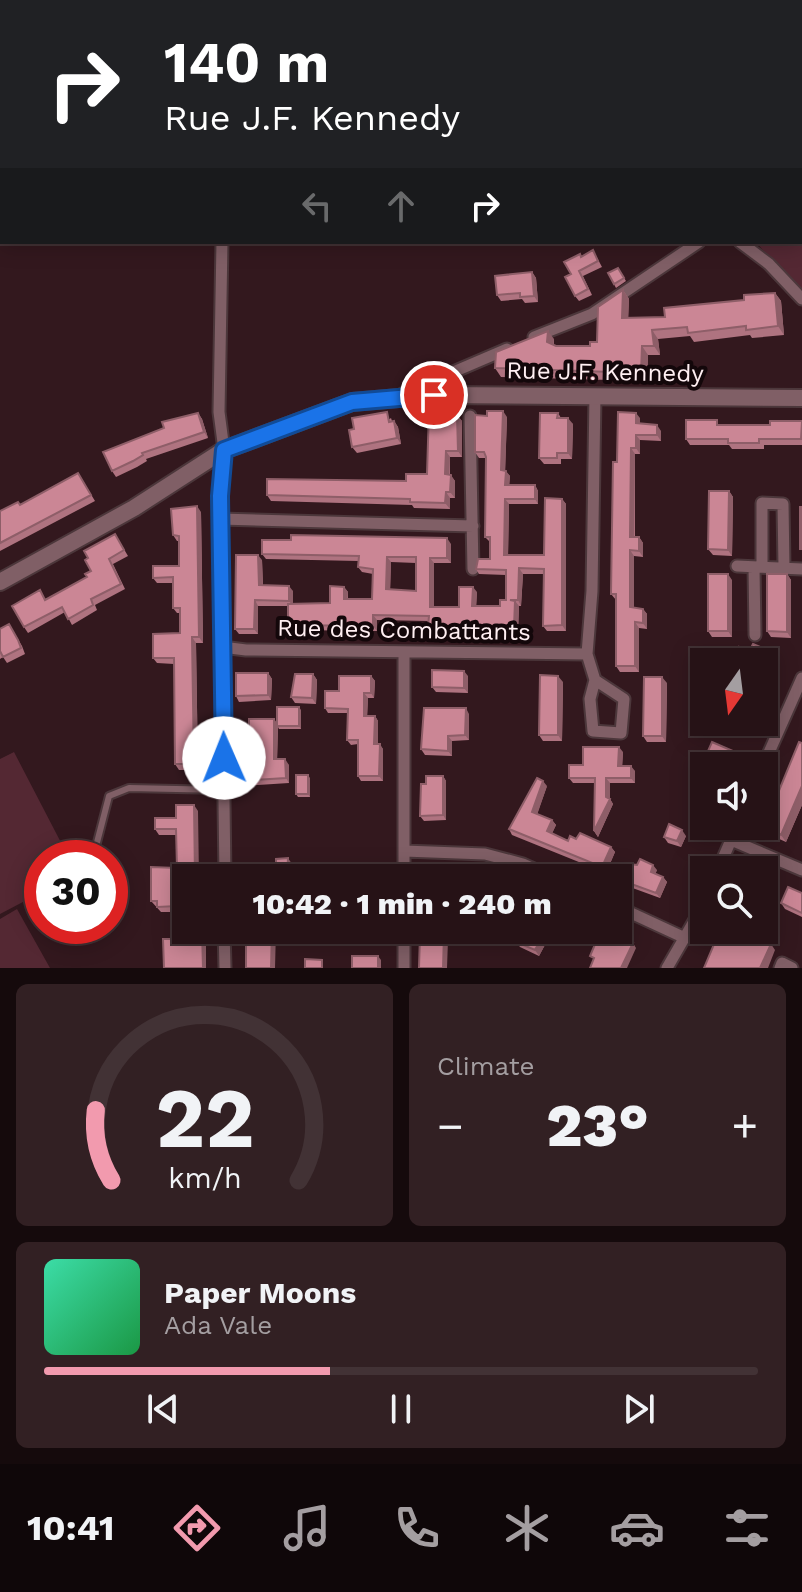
<!DOCTYPE html>
<meta charset="utf-8">
<style>
body{margin:0;font-family:"Work Sans",sans-serif;background:#322023;color:#f1f3f6;height:100vh;display:flex;flex-direction:column;font-size:30px;white-space:nowrap}
*{box-sizing:border-box;margin:0}
p{font-size:26px;color:#a49ea1}
.icon{flex:none;width:44px;height:44px;fill:none;stroke:currentColor;stroke-width:2;stroke-linecap:round;stroke-linejoin:round}
.map{position:relative;height:968px;overflow:hidden}
.details{display:flex;flex-direction:column;gap:16px;padding:16px;background:#150a0c;flex:1}
.details>*{flex:none}
.banner{position:absolute;left:0px;top:0px;width:802px;height:244px;box-shadow:0 4px 20px #0003,0 0 0 2px #423235;background:#202124;color:#fff;overflow:hidden}
.needle{width:52px;rotate:194deg}
.buttons{position:absolute;left:690px;top:648px;display:grid;gap:16px}
.buttons a{display:grid;place-items:center;width:88px;height:88px;border-radius:0px;background:#261216;box-shadow:0 4px 20px #0003,0 0 0 2px #423235;font-size:40px}
.speed{position:absolute;left:24px;top:840px;display:flex;gap:16px;font-size:40px;font-weight:700;text-align:center}
.speed>*{display:grid;place-content:center;width:104px;height:104px;border-radius:50%;background:#261216;box-shadow:0 4px 20px #0003,0 0 0 2px #423235;line-height:1}
.speed .limit{border:12px solid #d22;background:#fff;color:#111}
.pin{position:absolute;display:grid;place-items:center;width:68px;height:68px;color:#fff;margin:-34px;border:4px solid #fff;border-radius:50%;box-shadow:0 2px 8px #0007}
.me{position:absolute;width:88px;margin:-44px;rotate:359deg;stroke-linejoin:round;filter:drop-shadow(0 0 6px #0008)}
.turn{display:flex;align-items:center;gap:28px;height:168px;padding:0 32px;font-size:36px}
.turn .icon{width:104px;height:104px;stroke-width:2.5}
.turn b{display:block;font-size:56px;line-height:68px}
.lanes{display:flex;align-items:center;height:76px;padding:0 32px;background:#0003;justify-content:center;gap:40px;direction:ltr}
.lanes .off{opacity:.35}
.big{font-size:60px;font-weight:800;line-height:1.1}
.details .card{flex:1;display:flex;flex-direction:column;justify-content:center;gap:12px;min-width:0;padding:0 28px;border-radius:12px;background:#322023}
.details .dial{align-items:center;gap:0}
.dial svg{height:208px;overflow:visible;fill:none;stroke:#423235;stroke-width:7;stroke-linecap:round;text-anchor:middle}
.dial text{fill:#f1f3f6;stroke:none}
.song{display:flex;align-items:center;gap:24px}
.cover{width:96px;height:96px;border-radius:12px;background:linear-gradient(135deg,hsl(160 70% 55%),hsl(140 70% 35%))}
.played{height:8px;border-radius:4px;background:linear-gradient(90deg,#f29aae 40%,#423235 40%)}
.keys{display:flex;justify-content:space-around;direction:ltr}
.heat{display:flex;justify-content:space-between;align-items:center;font-size:44px;direction:ltr}
.details .tiles{flex:1;display:grid;gap:16px;grid-template-columns:1fr 1fr}
.card:last-child{grid-column:span 2}
.trip{position:absolute;left:172px;top:864px;width:460px;height:80px;border-radius:0px;background:#261216;box-shadow:0 4px 20px #0003,0 0 0 2px #423235;font-weight:800;line-height:80px;text-align:center}
.tabs{display:flex;height:128px;justify-content:space-around;align-items:center;background:#0f0709;color:#a49ea1}
.tabs .icon{width:56px;height:56px}
.tabs .selected{color:#f29aae}
.tabs b{font-size:36px;color:#f1f3f6}
.map>svg:first-child{display:block}
.green{fill:#542833}
.lines{fill:none;stroke-linecap:round;stroke-linejoin:round}
.lane-casing{stroke:#4c373b;stroke-width:10}
.street-casing{stroke:#4c373b;stroke-width:15}
.secondary-casing{stroke:#4c373b;stroke-width:20}
.lane{stroke:#805f66;stroke-width:6}
.street{stroke:#805f66;stroke-width:11}
.secondary{stroke:#805f66;stroke-width:16}
.wall{fill:#af7380;fill-rule:evenodd}
.shaded-wall{fill:#8e5e68}
.building{fill:#cb8695;stroke:#8e5e68;stroke-width:2;fill-rule:evenodd}
.route-casing{stroke:#114b97;stroke-width:20}
.route{stroke:#1a73e8;stroke-width:14}
.labels{text-anchor:middle;stroke-width:8;stroke-linejoin:round;paint-order:stroke}
.street-label{font-size:24px;fill:#ffeff2;stroke:#13070a}
</style>
<div class="map">
<svg width="802" height="968" viewBox="0 0 802 968">
<rect width="100%" height="100%" fill="#33181e"/>
<path class="green" d="M757 0H802V296L756 242H800V2H757Z
M14 752 69 858H42V892L0 914V759Z
M17 909 50 968H0V919Z"/>
<g class="lines">
<g class="lane-casing">
<path id="lane" d="M698 0 699 2
M93 858 109 796 129 788 224 790
M95 926V928"/>
</g>
<g class="street-casing">
<path id="street" d="M225 2V0
M222 242 219 412 224 450 220 496 225 878
M740 242 769 264 802 299
M534 337 592 314 699 242
M402 394 507 349
M470 416 473 569
M220 519 473 526
M737 566 802 569
M754 567 755 635
M762 567V503L783 504 784 567
M222 647 246 650 587 654 592 591 595 395
M587 654 595 680 590 699 593 731 621 733 624 699 595 680
M763 766 802 678
M731 840 802 870
M404 851 485 854 523 864 554 878
M718 870 737 826
M404 878V653
M618 907 685 938
M224 930 225 968
M404 968V930
M667 968 704 904
M780 968 782 963 792 968"/>
</g>
<g class="secondary-casing">
<path id="secondary" d="M0 582 134 508 224 450 352 402 434 395 802 398"/>
</g>
<use href="#lane" class="lane"/>
<use href="#street" class="street"/>
<use href="#secondary" class="secondary"/>
</g>
<path class="wall" d="M593 250 602 267 583 276 592 295 579 301 575 296 571 274 581 257Z
M618 268 626 281 616 288 608 273Z
M532 272 536 278 538 302 525 303 522 299 501 301 497 295Z
M623 290 629 299 628 318 665 317 775 293 781 301 784 335 752 338 750 335 694 342 690 336 658 339 660 355H648L647 381 501 377 495 368 554 339V345L556 346H590L597 342Z
M198 413 202 419 208 438 146 459 147 461 137 467 116 477 112 471Z
M558 413 561 418 573 424 572 459H561V464H544L539 458Z
M449 415H457L462 421V457H450V475L455 481V498H450V509L414 508 412 505 271 501 267 495 406 481 427 474Z
M507 417 505 471 510 476 509 485H535L538 491V504H509L508 555H544L562 499 566 504V631H547L543 626 544 574H523L521 606H519L518 632H432L428 626 429 621 377 620V631L291 630 288 625V606H258V634H239L235 629 262 560 263 585 293 591V604L330 603 344 587 348 592V599H372L373 574 362 572 358 567V561L266 559 262 554 451 544V563H434V607H459L477 592 476 606H500L506 600V575L479 574 476 569 490 559V542L485 537 486 458H479L475 452ZM391 562 416 563V591L390 590Z
M391 418 392 421H394L398 427 401 444 357 453 352 447Z
M640 418V424L661 431V441L640 440V454H635V537H639L643 543V557L634 556V608L643 609 647 614V629L639 628V672H620L616 666V600L611 594 617 462Z
M802 422V445H764V449H732L729 445H690L686 439 720 425H770Z
M78 473 95 501 0 551V511L20 505Z
M729 491 733 497 732 556 713 555 708 549Z
M201 512 203 643H196L198 770H179L175 764 174 664 157 663 153 658 180 633V613H177L173 608V583H157L153 578 179 566V541H177L173 535Z
M115 534 128 556 113 564 125 589 95 605 97 610 72 625 65 612 28 633 24 627 46 599 87 577Z
M787 574 791 580V638L771 637 767 631Z
M732 580V637H712L708 631Z
M9 624 22 646 25 654 7 663 3 657 0 659V629Z
M268 673 272 679 271 700 239 702 236 696Z
M313 674 317 680 316 704 295 703 291 697Z
M371 676 375 681 374 698H368L367 716H375L378 721V744L383 749V781H361L358 776V744L351 745 347 740 348 713H328L325 708 339 691Z
M468 676V693L436 692 432 687Z
M563 682 562 741H543L539 735Z
M667 683 666 742H647L643 736Z
M301 710V729H279L278 727 277 759 289 765V783L240 786 236 781 249 759 277 723Z
M469 714V740L452 741V756L425 755 421 749Z
M802 743V805L786 842 768 834 764 827Z
M623 752 622 766 635 771V783H610V799L613 804 598 837 594 831 595 783H573L569 778 583 765Z
M443 776 446 781V820L424 821 420 816 426 784Z
M310 778V797H298L296 794Z
M547 786 537 814 552 820 556 825 552 833 568 841 576 839 611 847 615 852 606 873 512 835 509 829Z
M198 811 186 930H203L206 934V968H164L184 939V922H181L177 917V912H161L151 901 177 868 176 835H159L155 829 176 818Z
M686 836 681 847 668 843 664 837Z
M657 870 655 874 663 877 667 882 660 898 627 886 623 881Z
M802 893V917L785 909 781 903Z
M347 930H382V932H367V938H355L351 933V930Z
M520 930H553L539 956 520 947 516 942Z"/>
<path class="shaded-wall" d="M532 272 536 278 538 302 534 296Z
M623 290 629 299 628 327 622 318Z
M775 293 781 301 784 335 778 326Z
M652 330 658 339 660 355 654 346Z
M548 331 554 339 553 351 547 342Z
M642 346 648 355 647 381 641 373Z
M503 411 507 417 505 476 501 470Z
M198 413 202 419 208 438 204 432Z
M636 413 640 418V429L636 423Z
M457 415 462 421V457L458 451Z
M568 418 573 424 572 459 568 453Z
M394 421 398 427 401 444 397 438Z
M657 425 661 431V441L657 435Z
M636 435 640 440V454L636 448Z
M631 448 635 454 634 543 630 537Z
M446 451 450 457 449 480 445 474Z
M506 471 510 476 509 490 505 485Z
M451 475 455 481V498L450 492Z
M535 485 538 491V504L535 499Z
M729 491 733 497 732 556 728 550Z
M446 492 450 498V509L445 503Z
M505 499 509 504 508 560 504 555Z
M562 499 566 504V631L562 625Z
M197 506 201 512 203 643 199 637Z
M639 537 643 543V557L639 551Z
M447 538 451 544V563L447 558Z
M630 550 634 556V613L630 607Z
M258 555 262 560 263 590 259 585Z
M387 557 391 562 390 595 386 589Z
M430 558 434 563V613L430 607Z
M519 568 523 574 521 606 518 600Z
M728 574 732 580V637L728 631Z
M787 574 791 580V638L787 632Z
M289 586 293 591V606L289 601Z
M344 587 348 592 347 605 344 599Z
M473 587 477 592 476 611 472 606Z
M255 600 258 606V634L254 629Z
M515 601 519 606 518 632 514 627Z
M643 609 647 614V629L643 623Z
M373 615 377 620V631L373 626Z
M635 622 639 628V672L635 666Z
M192 637 196 643 198 770 194 764Z
M777 654 780 659 769 685 765 680Z
M464 671 468 676V693L464 688Z
M268 673 272 679 271 700 268 695Z
M313 674 317 680 316 704 312 698Z
M371 676 375 681 374 698 371 693Z
M558 676 563 682 562 741 558 735Z
M662 677 667 683 666 742 662 736Z
M364 693 368 698 367 720 364 716Z
M299 707 301 710V729L299 726Z
M466 708 469 714V740L465 735Z
M375 716 378 721V749L374 744Z
M274 719 278 724 277 765 274 759Z
M448 736 452 741V756L448 751Z
M380 744 383 749V781L379 776Z
M619 747 623 752 622 771 618 766Z
M733 751 737 757 733 766H726Z
M285 759 289 765V783L286 778Z
M631 766 635 771V783L631 778Z
M308 775 310 778V797L308 794Z
M443 776 446 781V820L443 815Z
M606 778 610 783V799L613 804 598 837 594 831 606 797Z
M543 781 547 786 536 818 532 812Z
M802 786V805L786 842 781 835Z
M194 805 198 811 199 878H195Z
M552 820 556 825 551 836 547 831Z
M682 830 686 836 681 847 677 841Z
M611 847 615 852 606 873 602 867Z
M288 858 292 864 291 878H287Z
M653 865 657 870 654 877 651 872Z
M766 869 771 875 766 886 770 893 764 908V873Z
M663 877 667 882 660 898 656 893Z
M202 930 206 934V968H203Z
M272 930H276L275 968H271Z
M546 930H553L539 956 535 950Z
M747 930H754L750 939 746 933Z
M444 934 448 940 447 968H443Z
M633 943 636 948 627 968H621Z
M771 944 775 950 768 968H760Z
M378 956 381 960V968H378Z"/>
<path class="building" d="M534 0H681V2H534Z
M708 0H738V2H708Z
M593 250 598 261 579 271 588 289 575 296 565 277 571 274 564 262 580 254 581 257Z
M618 268 624 278 614 284 608 273Z
M532 272 534 296 520 297V293L497 295 495 276Z
M623 290 622 318 665 317 664 308 744 300V295L775 293 778 326 746 330V326L688 333 687 327 652 330 654 346H642L641 373 495 368 496 352 548 331 547 342 556 346H590V342H597L598 307Z
M429 409 446 410V414L457 415 458 451H446L445 474 451 475 450 492H446L445 503 410 502V499L267 495V479L406 481V474H427Z
M487 411H503L501 470 506 471 505 485H535V499H505L504 555H544L545 498 562 499V625L543 626 544 569 519 568 518 600H510L515 601 514 627 428 626 429 616 373 615V626L288 625V604L330 603V586L344 587V599H372L373 569 358 567 359 556 262 554V540H291V535L447 538V558H430V607H459V587H473L472 606H500V600H506V570L476 569 478 559H490V537H485L486 457 484 452H475V415L487 416ZM387 557H416V591L386 589Z
M387 412 389 422 394 421 397 438 352 447 349 430 354 429 352 418Z
M618 412 636 413V423L657 425V435H636V448H631L630 537H639V551L630 550V607L643 609V623L635 622V666H616V594H611L613 462H617Z
M198 413 204 432 142 453 143 455 133 461 112 471 103 452 164 428 162 422Z
M540 413H558L557 418H568V453H557V458H539Z
M686 420H717V425H770V421H802L801 439H759V443H728V439H686Z
M78 473 91 495 0 543V511L18 502 20 505Z
M709 491H729L728 550 708 549Z
M197 506 199 637H192L194 764H175L174 658H153V634L180 633V608H173V577L153 578V566H179V536L173 535 171 509Z
M800 507H802V549H800Z
M115 534 124 550 109 559 121 584 91 599 93 605 68 619 62 607 24 627 12 606 40 590 45 600 87 577 85 574 91 571 85 560 88 558 84 551Z
M236 555H258L259 585 289 586V601L255 600 254 629H235Z
M708 574H728V631H708Z
M767 574H787V632L767 631Z
M9 624 18 640 21 648 3 657 0 651V629Z
M753 644 777 654 765 680 764 662H733L739 647 749 652Z
M432 670 464 671V688L432 687Z
M236 673H268V695L236 696Z
M295 674H313L312 698 291 697Z
M540 675 558 676V735H539Z
M339 676H371V693H364V716H375L374 744H380L379 776H358V740H347L348 709 325 708V691H339Z
M644 677H662V736H643Z
M277 707H299V726H277Z
M424 708H466L465 735 448 736V751L421 749Z
M249 719H274V759H285L286 778 236 781V759H249Z
M712 742 733 751 726 766H704V768L701 767Z
M799 742 802 743V786L781 835 764 827Z
M583 747H619L618 766H631V778H606V797L610 799 594 831 595 778H569V765H583Z
M296 775H308V794H296Z
M426 776H443V815L420 816 421 784H426Z
M537 778 543 781 532 812 552 820 547 831 568 841 570 836 576 839 580 833 611 847 602 867 509 829Z
M176 805H194L195 878H186V930H202L203 968H164L163 939H184V916L177 917V906L157 907V901H151V867L177 868 176 829H155V818H176Z
M669 824 682 830 677 841 664 837Z
M288 858 287 878H249V871L276 870V859Z
M640 859 653 865 651 872 663 877 656 893 623 881 630 864 637 865Z
M749 861 766 869 764 873V870H746Z
M419 876H445V878H419Z
M788 887 802 893V913L781 903Z
M250 930H272L271 968H246V934H250Z
M351 930H363V933H351Z
M520 930H546L535 950 516 942Z
M594 930H602L633 943 621 968H590L594 958 590 956 596 942 590 939Z
M720 930H747L746 933 771 944 760 968H704Z
M420 934H444L443 968H419Z
M352 956H378V968H352Z
M305 959 322 960V968H305Z"/>
<g class="lines">
<g class="route-casing">
<path id="route" d="M224 758 220 496 224 450 352 402 434 395"/>
</g>
<use href="#route" class="route"/>
</g>
<g class="labels">
<g class="street-label">
<text transform="translate(605 372) rotate(1)" y="8">Rue J.F. Kennedy</text>
<text transform="translate(404 630) rotate(1)" y="8">Rue des Combattants</text>
</g>
</g>
</svg>
<div class="buttons">
<a><svg class="needle" viewBox="-14 -14 28 28"><path d="M0-13l5 13h-10z" fill="#e53935"/><path d="M0 13l5-13h-10z" fill="#a49ea1"/></svg></a>
<a><svg class="icon" aria-label="sound" viewBox="0 0 24 24"><path d="M4 9h4l5-4v14l-5-4H4zM17 9q2 3 0 6"/></svg></a>
<a><svg class="icon" aria-label="search" viewBox="0 0 24 24"><circle cx="10" cy="10" r="6"/><path d="M15 15l6 6"/></svg></a>
</div>
<div class="speed"><div class="limit">30</div></div>
<div class="pin" style="left:434px;top:395px;background:#d93025"><svg class="icon" aria-label="arrive" viewBox="0 0 24 24"><path d="M6 21V4h12l-3 4 3 4H6"/></svg></div>
<svg class="me" style="left:224px;top:758px" viewBox="-20 -20 40 40"><circle r="19" fill="#fff"/><path d="M0-13L10 11 0 6-10 11z" fill="#1a73e8"/></svg>
<div class="trip">10:42 · 1 min · 240 m</div>
<div class="banner">
<div class="turn"><svg class="icon" aria-label="right" viewBox="0 0 24 24"><path d="M7 20v-9h11M14 6l5 5-5 5"/></svg><div><b>140 m</b>Rue J.F. Kennedy</div></div>
<div class="lanes"><svg class="icon off" aria-label="left" viewBox="0 0 24 24"><path d="M17 20v-9H6M10 6l-5 5 5 5"/></svg><svg class="icon off" aria-label="ahead" viewBox="0 0 24 24"><path d="M12 20V5M6 11l6-6 6 6"/></svg><svg class="icon" aria-label="right" viewBox="0 0 24 24"><path d="M7 20v-9h11M14 6l5 5-5 5"/></svg></div>
</div>
</div>
<section class="details">
<div class="tiles">
<div class="card dial"><svg viewBox="0 0 100 80">
<path d="M14 69A42 42 0 1 1 86 69"/>
<path d="M14 69A42 42 0 0 1 8 42" stroke="#f29aae"/>
<text x="50" y="56" font-size="32" font-weight="700">22</text>
<text x="50" y="72" font-size="11">km/h</text>
</svg></div>
<div class="card"><p>Climate</p>
<div class="heat"><a>−</a><b class="big">23°</b><a>+</a></div>
</div>
<div class="card">
<div class="song"><i class="cover"></i><div><b>Paper Moons</b><p>Ada Vale</p></div></div>
<div class="played"></div>
<div class="keys"><svg class="icon" aria-label="previous" viewBox="0 0 24 24"><path d="M18 5L8 12l10 7zM5 5v14"/></svg><svg class="icon" aria-label="pause" viewBox="0 0 24 24"><path d="M8 5v14M16 5v14"/></svg><svg class="icon" aria-label="next" viewBox="0 0 24 24"><path d="M6 5l10 7-10 7zM19 5v14"/></svg></div>
</div>
</div>
</section>
<nav class="tabs">
<b>10:41</b>
<svg class="icon selected" aria-label="directions" viewBox="0 0 24 24"><path d="M12 3l9 9-9 9-9-9zM9 14v-3h6M13 9l2 2-2 2"/></svg>
<svg class="icon" aria-label="music" viewBox="0 0 24 24"><path d="M9 18V5l10-2v13"/><circle cx="6" cy="18" r="3"/><circle cx="16" cy="16" r="3"/></svg>
<svg class="icon" aria-label="phone" viewBox="0 0 24 24"><path d="M5 4h4l2 5-3 2q2 4 5 5l2-3 5 2v4C11 20 4 13 5 4z"/></svg>
<svg class="icon" aria-label="climate" viewBox="0 0 24 24"><path d="M12 3v18M4 7l16 10M4 17L20 7"/></svg>
<svg class="icon" aria-label="car" viewBox="0 0 24 24"><path d="M5 17H2v-5l4-1 3-4h7l3 4 3 1v5h-3M9 17h6M6 11h13"/><circle cx="7" cy="17" r="2"/><circle cx="17" cy="17" r="2"/></svg>
<svg class="icon" aria-label="filters" viewBox="0 0 24 24"><path d="M4 7h16M4 17h16"/><circle cx="9" cy="7" r="2"/><circle cx="15" cy="17" r="2"/></svg>
</nav>
